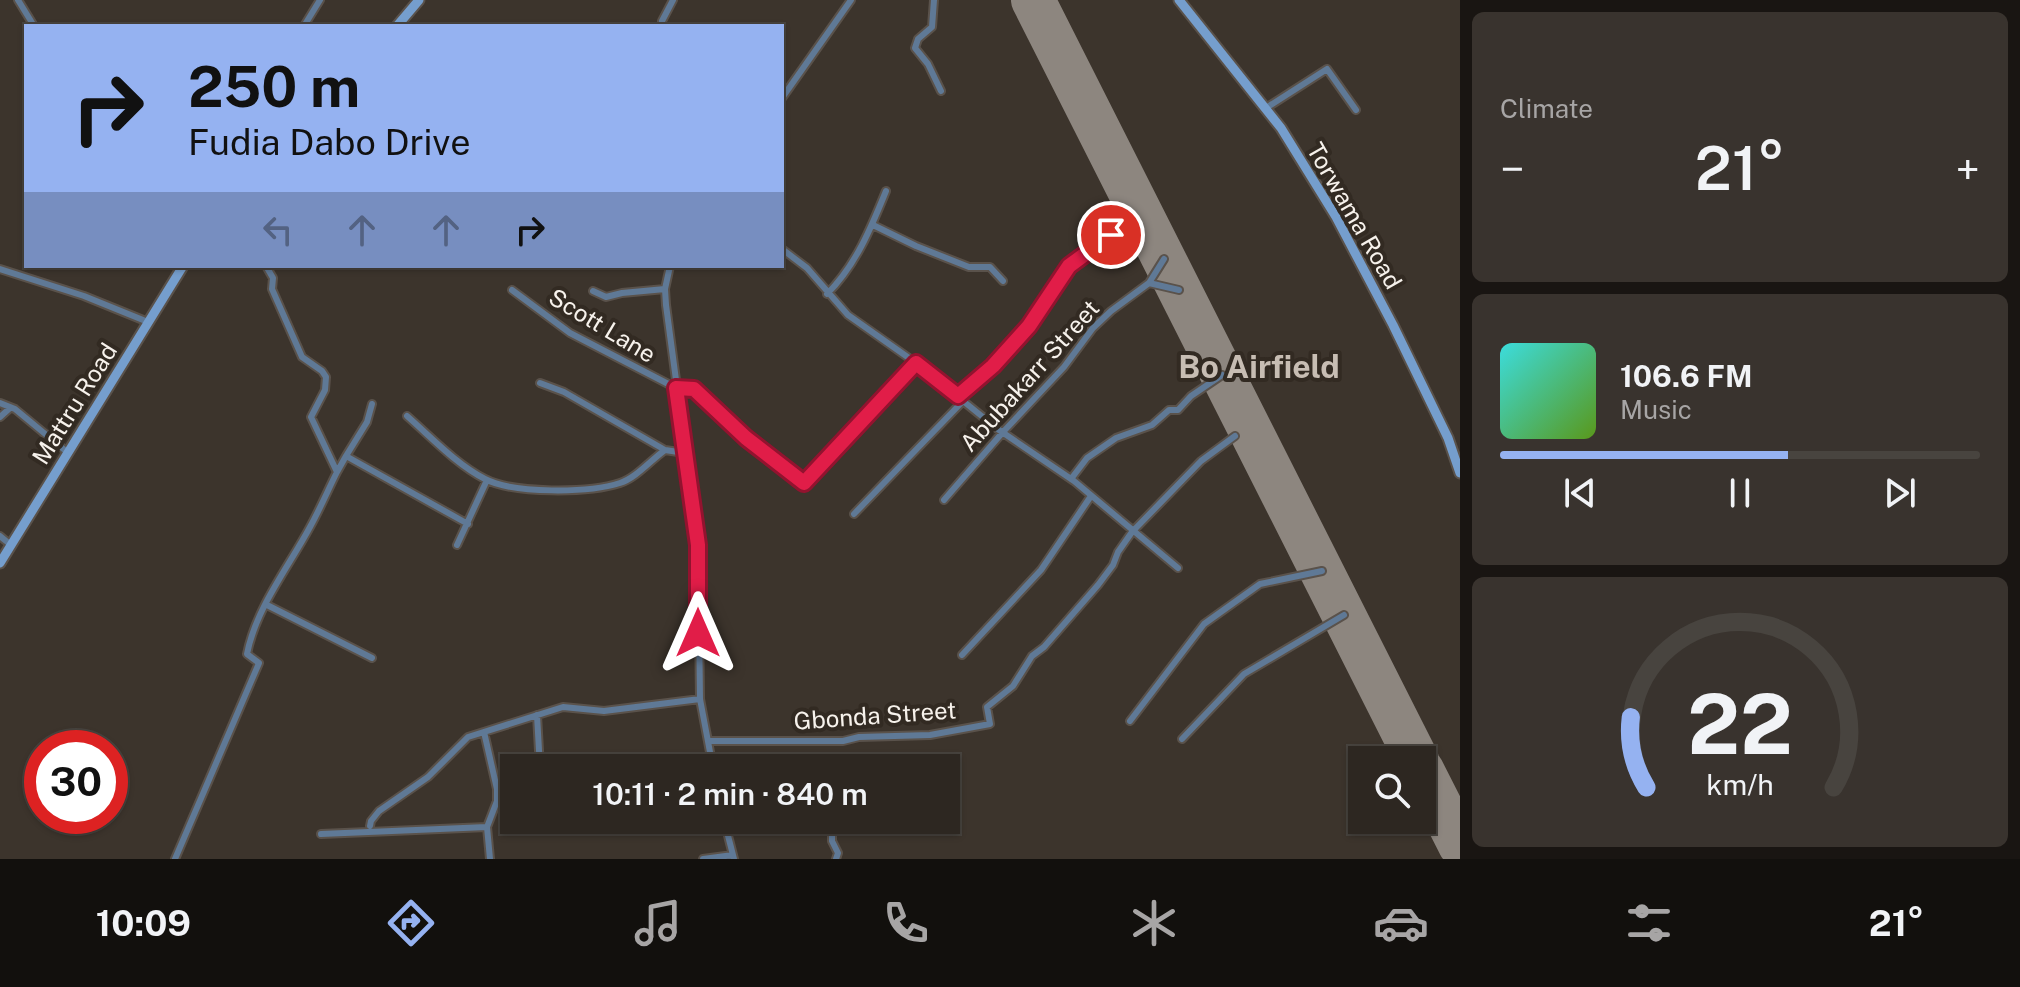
<!DOCTYPE html>
<meta charset="utf-8">
<style>
body{margin:0;font-family:"Public Sans",sans-serif;background:#39332e;color:#f1f3f6;height:100vh;display:flex;flex-direction:column;font-size:30px;white-space:nowrap}
*{box-sizing:border-box;margin:0}
p{font-size:26px;color:#a7a5a5}
.icon{flex:none;width:44px;height:44px;fill:none;stroke:currentColor;stroke-width:2;stroke-linecap:round;stroke-linejoin:round}
.map{position:relative;flex:1;overflow:hidden}
.side{display:flex;flex-direction:column;gap:12px;padding:12px;background:#191512;width:560px}
.side>*{flex:none}
.hud{position:absolute;left:24px;top:24px;width:760px;height:244px;border-radius:0px;box-shadow:0 2px 6px #0004,0 0 0 2px #48443f;background:#95b2f1;color:#111;overflow:hidden}
.buttons{position:absolute;left:1348px;top:746px;display:grid;gap:16px}
.buttons a{display:grid;place-items:center;width:88px;height:88px;border-radius:0px;background:#2d2721;box-shadow:0 2px 6px #0004,0 0 0 2px #48443f;font-size:40px}
.speed{position:absolute;left:24px;top:730px;display:flex;gap:16px;font-size:40px;font-weight:700;text-align:center}
.speed>*{display:grid;place-content:center;width:104px;height:104px;border-radius:50%;background:#2d2721;box-shadow:0 2px 6px #0004,0 0 0 2px #48443f;line-height:1}
.speed .limit{border:12px solid #d22;background:#fff;color:#111}
.pin{position:absolute;display:grid;place-items:center;width:68px;height:68px;color:#fff;margin:-34px;border:4px solid #fff;border-radius:50%;box-shadow:0 2px 8px #0007}
.me{position:absolute;width:88px;margin:-44px;rotate:0deg;stroke-linejoin:round;filter:drop-shadow(0 0 6px #0008)}
.turn{display:flex;align-items:center;gap:28px;height:168px;padding:0 32px;font-size:36px}
.turn .icon{width:104px;height:104px;stroke-width:2.5}
.turn b{display:block;font-size:56px;line-height:68px}
.lanes{display:flex;align-items:center;height:76px;padding:0 32px;background:#0003;justify-content:center;gap:40px;direction:ltr}
.lanes .off{opacity:.35}
.big{font-size:60px;font-weight:600;line-height:1.1}
.side .card{flex:1;display:flex;flex-direction:column;justify-content:center;gap:12px;min-width:0;padding:0 28px;border-radius:12px;background:#39332e}
.side .dial{align-items:center;gap:0}
.dial svg{height:208px;overflow:visible;fill:none;stroke:#48443f;stroke-width:7;stroke-linecap:round;text-anchor:middle}
.dial text{fill:#f1f3f6;stroke:none}
.song{display:flex;align-items:center;gap:24px}
.cover{width:96px;height:96px;border-radius:12px;background:linear-gradient(135deg,hsl(180 70% 55%),hsl(90 70% 35%))}
.played{height:8px;border-radius:4px;background:linear-gradient(90deg,#95b2f1 60%,#48443f 60%)}
.keys{display:flex;justify-content:space-around;direction:ltr}
.heat{display:flex;justify-content:space-between;align-items:center;font-size:44px;direction:ltr}
.trip{position:absolute;left:500px;top:754px;width:460px;height:80px;border-radius:0px;background:#2d2721;box-shadow:0 2px 6px #0004,0 0 0 2px #48443f;font-weight:600;line-height:80px;text-align:center}
.tab-bar{display:flex;height:128px;justify-content:space-around;align-items:center;background:#12100d;color:#a7a5a5}
.tab-bar .icon{width:56px;height:56px}
.tab-bar .current{color:#95b2f1}
.tab-bar b{font-size:36px;color:#f1f3f6}
main{display:flex;flex:1;min-height:0}
.map>svg:first-child{display:block}
.lines{fill:none;stroke-linecap:round;stroke-linejoin:round}
.runway{stroke:#8d867f;stroke-width:44}
.street-casing{stroke:#5a524b;stroke-width:10}
.secondary-casing{stroke:#5a524b;stroke-width:13}
.street{stroke:#5f7996;stroke-width:6}
.secondary{stroke:#759ecd;stroke-width:9}
.route-casing{stroke:#92132f;stroke-width:20}
.route{stroke:#e11d48;stroke-width:14}
.labels{text-anchor:middle;stroke-width:8;stroke-linejoin:round;paint-order:stroke}
.street-label{font-size:24px;fill:#f7f2ec;stroke:#322a22}
.district-label{font-size:32px;font-weight:bold;fill:#c7bdb3;stroke:#322a22}
</style>
<main>
<div class="map">
<svg width="1460" height="859" viewBox="0 0 1460 859">
<rect width="100%" height="100%" fill="#3c342c"/>
<g class="lines">
<path class="runway" d="M1033 0 1417 760
M1422 770 1460 845"/>
<g class="street-casing">
<path id="street" d="M18 0 34 26
M934 0 932 27 918 39 915 48 928 64 941 91
M662 21 673 0
M304 26 320 0
M782 98 851 0
M1266 108 1327 69 1356 110
M873 225 916 246 969 267H990L1003 281
M782 249 807 268 848 315 916 363 999 430 1074 481 1178 568
M1164 259 1149 283 1179 290
M266 266 273 278 272 289 302 357 322 371 326 377 325 390 311 417 337 472 346 456 468 524
M670 266 665 289 666 305 698 545 700 699 713 768
M0 269 84 296 148 322
M512 290 570 333 676 388 694 389 746 438 804 483 916 363
M593 291 606 297 622 293 665 289
M827 294C856 265 871 228 886 191
M540 383 564 392 665 450
M958 396 993 366 1029 326 1069 266 1134 220
M0 403 15 409 67 452
M407 416C431 437 456 464 485 479 514 494 589 493 620 483 636 478 651 460 665 450L685 453
M0 417 10 408
M346 456 367 422 372 404
M1071 479 1087 458 1116 438 1152 425 1169 410H1178L1191 396 1222 375
M944 500 1003 432 1064 367 1093 328 1111 311 1149 283
M854 514 964 400
M0 536 11 545
M457 545 487 480
M267 605 372 658
M962 655 1041 570 1091 496
M537 715 540 768
M1130 721 1204 624 1260 584 1322 571
M484 732 497 789V801L487 827 490 859
M1182 739 1244 674 1344 615
M708 741H843L859 737 930 735 990 724 987 707 1013 686 1032 656 1044 647 1098 585 1113 565 1118 552 1132 532 1201 461 1235 436
M724 820 734 859
M832 820V841L838 853 836 859
M370 826 371 821 379 811 428 777 468 737 563 707 604 711 700 699
M321 834 487 827
M175 859 259 663 247 654C256 608 288 568 310 527 320 509 328 490 337 472
M703 859 733 855"/>
</g>
<g class="secondary-casing">
<path id="secondary" d="M1179 0 1281 128 1336 217 1393 325 1448 438 1460 473
M397 26 419 0
M0 563 183 266"/>
</g>
<use href="#street" class="street"/>
<use href="#secondary" class="secondary"/>
</g>
<g class="lines">
<g class="route-casing">
<path id="route" d="M698 633V545L676 388 694 389 746 438 804 483 916 363 958 396 993 366 1029 326 1069 266 1111 235"/>
</g>
<use href="#route" class="route"/>
</g>
<g class="labels">
<g class="street-label">
<text transform="translate(1354 216) rotate(60)" y="8">Torwama Road</text>
<text transform="translate(602 326) rotate(31)" y="8">Scott Lane</text>
<text transform="translate(1030 376) rotate(-48)" y="8">Abubakarr Street</text>
<text transform="translate(75 404) rotate(-58)" y="8">Mattru Road</text>
<text transform="translate(875 716) rotate(-4)" y="8">Gbonda Street</text>
</g>
<g class="district-label">
<text x="1259" y="378">Bo Airfield</text>
</g>
</g>
</svg>
<div class="buttons">
<a><svg class="icon" aria-label="search" viewBox="0 0 24 24"><circle cx="10" cy="10" r="6"/><path d="M15 15l6 6"/></svg></a>
</div>
<div class="speed"><div class="limit">30</div></div>
<div class="pin" style="left:1111px;top:235px;background:#d93025"><svg class="icon" aria-label="arrive" viewBox="0 0 24 24"><path d="M6 21V4h12l-3 4 3 4H6"/></svg></div>
<svg class="me" style="left:698px;top:633px" viewBox="-20 -20 40 40"><path d="M0-17L14 15 0 8-14 15z" fill="#e11d48" stroke="#fff" stroke-width="4"/></svg>
<div class="trip">10:11 · 2 min · 840 m</div>
<div class="hud">
<div class="turn"><svg class="icon" aria-label="right" viewBox="0 0 24 24"><path d="M7 20v-9h11M14 6l5 5-5 5"/></svg><div><b>250 m</b>Fudia Dabo Drive</div></div>
<div class="lanes"><svg class="icon off" aria-label="left" viewBox="0 0 24 24"><path d="M17 20v-9H6M10 6l-5 5 5 5"/></svg><svg class="icon off" aria-label="ahead" viewBox="0 0 24 24"><path d="M12 20V5M6 11l6-6 6 6"/></svg><svg class="icon off" aria-label="ahead" viewBox="0 0 24 24"><path d="M12 20V5M6 11l6-6 6 6"/></svg><svg class="icon" aria-label="right" viewBox="0 0 24 24"><path d="M7 20v-9h11M14 6l5 5-5 5"/></svg></div>
</div>
</div>
<section class="side">
<div class="card"><p>Climate</p>
<div class="heat"><a>−</a><b class="big">21°</b><a>+</a></div>
</div>
<div class="card">
<div class="song"><i class="cover"></i><div><b>106.6 FM</b><p>Music</p></div></div>
<div class="played"></div>
<div class="keys"><svg class="icon" aria-label="previous" viewBox="0 0 24 24"><path d="M18 5L8 12l10 7zM5 5v14"/></svg><svg class="icon" aria-label="pause" viewBox="0 0 24 24"><path d="M8 5v14M16 5v14"/></svg><svg class="icon" aria-label="next" viewBox="0 0 24 24"><path d="M6 5l10 7-10 7zM19 5v14"/></svg></div>
</div>
<div class="card dial"><svg viewBox="0 0 100 80">
<path d="M14 69A42 42 0 1 1 86 69"/>
<path d="M14 69A42 42 0 0 1 8 42" stroke="#95b2f1"/>
<text x="50" y="56" font-size="32" font-weight="700">22</text>
<text x="50" y="72" font-size="11">km/h</text>
</svg></div>
</section>
</main>
<nav class="tab-bar">
<b>10:09</b>
<svg class="icon current" aria-label="directions" viewBox="0 0 24 24"><path d="M12 3l9 9-9 9-9-9zM9 14v-3h6M13 9l2 2-2 2"/></svg>
<svg class="icon" aria-label="music" viewBox="0 0 24 24"><path d="M9 18V5l10-2v13"/><circle cx="6" cy="18" r="3"/><circle cx="16" cy="16" r="3"/></svg>
<svg class="icon" aria-label="phone" viewBox="0 0 24 24"><path d="M5 4h4l2 5-3 2q2 4 5 5l2-3 5 2v4C11 20 4 13 5 4z"/></svg>
<svg class="icon" aria-label="climate" viewBox="0 0 24 24"><path d="M12 3v18M4 7l16 10M4 17L20 7"/></svg>
<svg class="icon" aria-label="car" viewBox="0 0 24 24"><path d="M5 17H2v-5l4-1 3-4h7l3 4 3 1v5h-3M9 17h6M6 11h13"/><circle cx="7" cy="17" r="2"/><circle cx="17" cy="17" r="2"/></svg>
<svg class="icon" aria-label="filters" viewBox="0 0 24 24"><path d="M4 7h16M4 17h16"/><circle cx="9" cy="7" r="2"/><circle cx="15" cy="17" r="2"/></svg>
<b>21°</b>
</nav>
